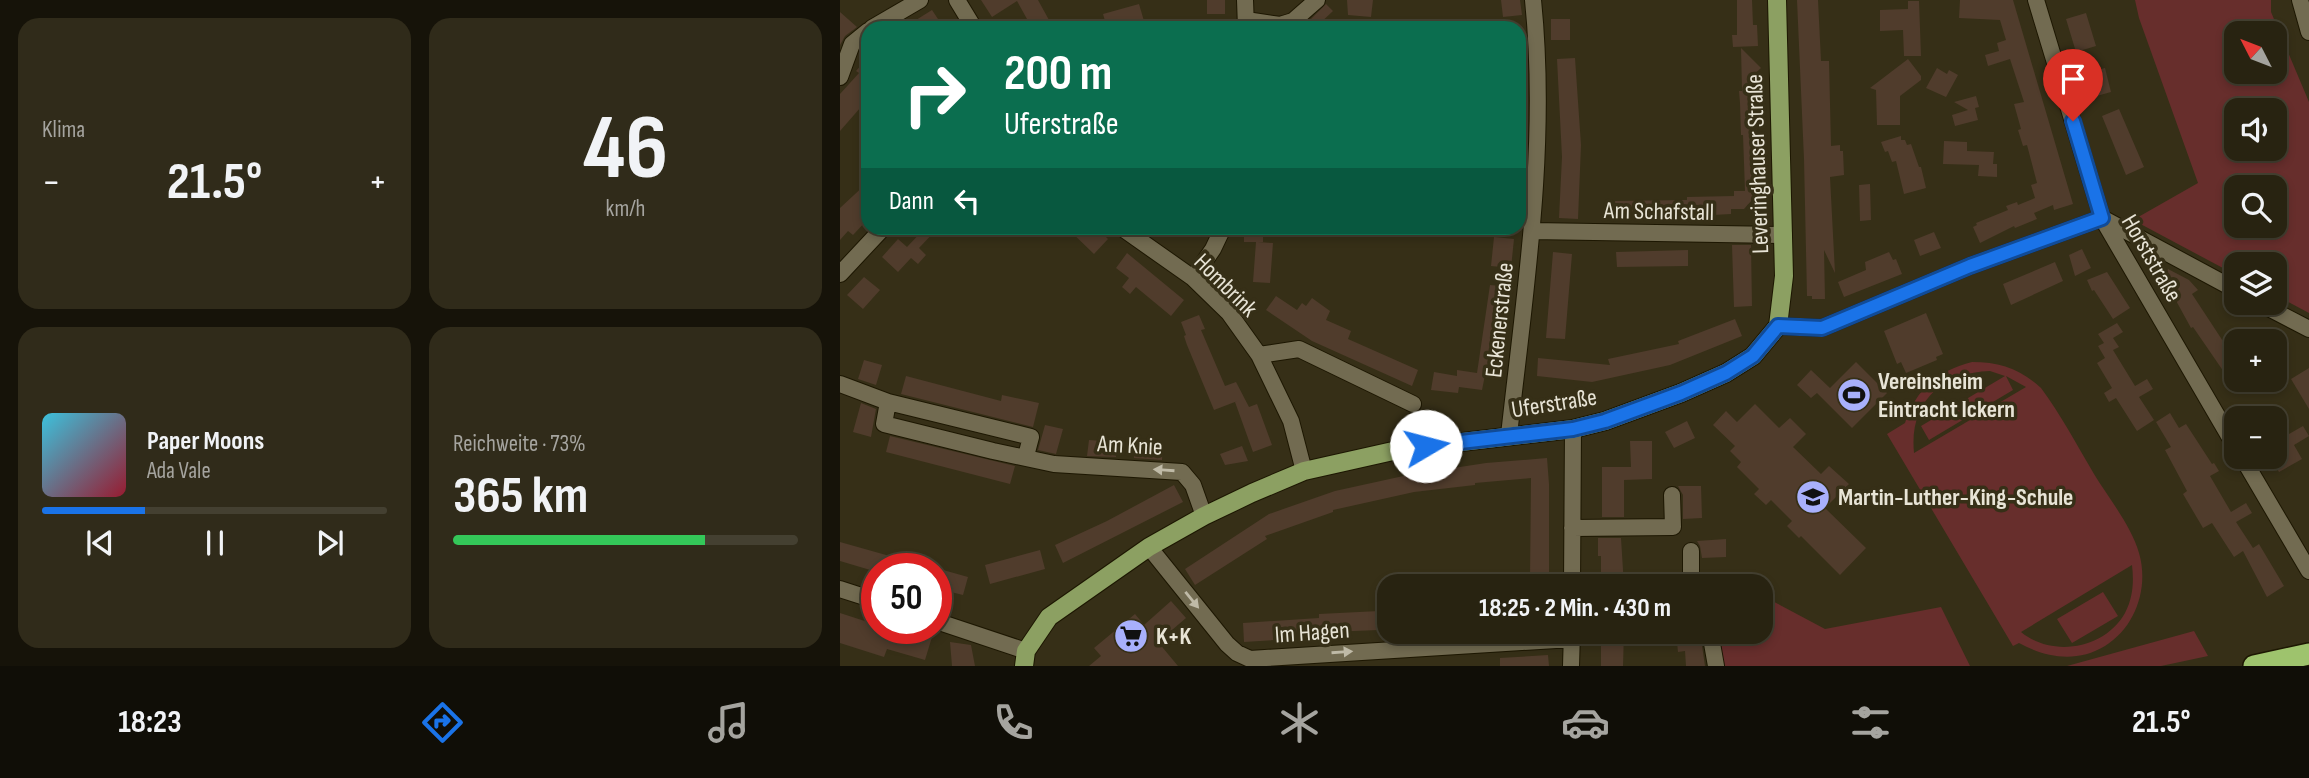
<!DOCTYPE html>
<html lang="de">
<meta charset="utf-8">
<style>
body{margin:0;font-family:"Sofia Sans Condensed",sans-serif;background:#302b1a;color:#f1f3f6;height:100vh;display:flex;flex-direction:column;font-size:26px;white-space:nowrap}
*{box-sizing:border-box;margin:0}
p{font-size:23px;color:#a5a49f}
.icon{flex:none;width:38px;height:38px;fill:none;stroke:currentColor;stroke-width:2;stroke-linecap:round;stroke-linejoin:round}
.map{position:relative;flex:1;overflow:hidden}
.drawer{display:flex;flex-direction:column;gap:18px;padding:18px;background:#161309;width:840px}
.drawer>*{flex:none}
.top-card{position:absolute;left:21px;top:21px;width:665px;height:214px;border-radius:21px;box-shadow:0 4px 10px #0003,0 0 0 2px #444031;background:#0b6e4f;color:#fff;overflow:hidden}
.needle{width:46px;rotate:312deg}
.buttons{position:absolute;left:1384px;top:21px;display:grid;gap:14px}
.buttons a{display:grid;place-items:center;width:63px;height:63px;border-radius:14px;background:#282311;box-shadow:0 4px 10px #0003,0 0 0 2px #444031;font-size:35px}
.speed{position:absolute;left:21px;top:553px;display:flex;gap:14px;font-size:35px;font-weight:700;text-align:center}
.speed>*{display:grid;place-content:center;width:91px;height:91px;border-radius:50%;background:#282311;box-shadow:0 4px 10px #0003,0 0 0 2px #444031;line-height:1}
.speed .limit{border:10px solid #d22;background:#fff;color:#111}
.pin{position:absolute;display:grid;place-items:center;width:60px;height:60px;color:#fff;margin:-72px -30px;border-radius:50% 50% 50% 0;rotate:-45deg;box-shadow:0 0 7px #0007}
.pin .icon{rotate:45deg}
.me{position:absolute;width:77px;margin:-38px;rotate:82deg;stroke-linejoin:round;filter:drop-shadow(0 0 5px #0008)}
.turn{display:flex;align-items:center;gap:24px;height:147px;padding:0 28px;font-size:32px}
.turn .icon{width:91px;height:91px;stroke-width:2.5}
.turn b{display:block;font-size:49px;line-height:60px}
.then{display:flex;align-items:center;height:66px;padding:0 28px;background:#0003;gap:14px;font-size:26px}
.big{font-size:52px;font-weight:700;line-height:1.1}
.drawer .card{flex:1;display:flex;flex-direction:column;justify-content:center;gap:10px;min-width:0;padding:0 24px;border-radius:21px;background:#302b1a}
.drawer .dial{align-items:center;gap:0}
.dial b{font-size:91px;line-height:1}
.song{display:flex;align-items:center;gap:21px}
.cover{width:84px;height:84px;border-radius:10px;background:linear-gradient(135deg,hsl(190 70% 55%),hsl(350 70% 35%))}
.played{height:7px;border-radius:4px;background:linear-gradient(90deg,#1a73e8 30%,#444031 30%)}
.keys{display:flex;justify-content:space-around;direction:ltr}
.heat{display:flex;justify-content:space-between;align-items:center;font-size:38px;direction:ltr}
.charge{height:10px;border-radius:5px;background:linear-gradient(90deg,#34c759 73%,#444031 0)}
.drawer .tiles{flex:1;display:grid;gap:18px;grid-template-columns:repeat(2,1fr)}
.trip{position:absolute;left:537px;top:574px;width:396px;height:70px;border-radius:21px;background:#282311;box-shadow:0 4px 10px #0003,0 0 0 2px #444031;font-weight:700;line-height:70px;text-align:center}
.tab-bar{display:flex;height:112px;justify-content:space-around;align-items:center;background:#100e07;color:#a5a49f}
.tab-bar .icon{width:49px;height:49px}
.tab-bar .selected{color:#1a73e8}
.tab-bar b{font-size:32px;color:#f1f3f6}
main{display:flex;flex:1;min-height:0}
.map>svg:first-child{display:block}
.green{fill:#672e2c;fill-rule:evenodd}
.building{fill:#503c2c}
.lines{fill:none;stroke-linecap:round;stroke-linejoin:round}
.minor-casing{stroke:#1d1702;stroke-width:18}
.major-casing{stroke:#1d1702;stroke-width:20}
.highway-casing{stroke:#1d1702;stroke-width:24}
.minor{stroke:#726b51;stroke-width:16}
.major{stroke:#8ca062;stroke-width:18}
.highway{stroke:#9ec36d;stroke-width:21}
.oneway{fill:#bfbaa7}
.route-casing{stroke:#114b97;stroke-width:18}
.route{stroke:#1a73e8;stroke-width:12}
.labels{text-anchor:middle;stroke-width:7;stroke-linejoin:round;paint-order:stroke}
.street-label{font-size:24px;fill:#e8e4d6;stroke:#362f17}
.poi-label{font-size:24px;font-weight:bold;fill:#e8e4d6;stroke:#362f17;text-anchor:start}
</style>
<main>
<section class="drawer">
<div class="tiles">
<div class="card"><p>Klima</p>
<div class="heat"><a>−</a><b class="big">21.5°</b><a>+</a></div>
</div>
<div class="card dial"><b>46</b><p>km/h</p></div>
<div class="card">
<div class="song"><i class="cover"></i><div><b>Paper Moons</b><p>Ada Vale</p></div></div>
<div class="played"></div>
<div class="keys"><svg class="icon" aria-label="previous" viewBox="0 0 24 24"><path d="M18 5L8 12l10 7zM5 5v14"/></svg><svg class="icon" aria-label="pause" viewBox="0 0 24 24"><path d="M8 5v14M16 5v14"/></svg><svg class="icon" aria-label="next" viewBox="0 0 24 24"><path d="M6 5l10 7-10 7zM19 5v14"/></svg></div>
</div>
<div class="card"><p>Reichweite · 73%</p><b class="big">365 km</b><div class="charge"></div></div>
</div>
</section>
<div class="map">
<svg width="1469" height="666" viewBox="0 0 1469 666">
<rect width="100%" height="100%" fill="#362f17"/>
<path class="green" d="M1295 0H1431V12L1469 102V313L1435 295V264H1396V275L1293 220 1358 183 1299 18ZM1435 33V72H1396V33ZM1396 110H1435V149H1396ZM1396 187H1435V226H1396Z
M1132 362C1160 362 1180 369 1201 388 1221 415 1237 445 1254 474 1268 497 1292 527 1299 553 1309 587 1296 627 1265 646 1237 663 1206 658 1179 643L1173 646 1047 434 1065 423C1076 389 1098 371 1132 362ZM1150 371 1165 376 1081 426 1089 440 1173 390 1166 376 1186 387 1074 453C1069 402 1101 373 1150 371ZM1292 565C1294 582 1293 598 1285 613 1265 649 1212 658 1181 632Z
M1263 592 1278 616 1232 643 1217 619Z
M921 595 985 629 1101 607 1130 666H883L878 632H920Z
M1354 631 1368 656 1321 666H1227Z"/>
<path class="building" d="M141 0H198L209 20 206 21 210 28H192L177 1 152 17Z
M367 0H385V14H367Z
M507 0H533L531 17 508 15Z
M661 0H680L682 15 663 17Z
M897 0H912L913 25H917L918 46 893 47 892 35H897Z
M957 0H978L981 61H989L991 146 1000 145V151H1003L1004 175 990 177 995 273 984 250 985 299H972V296H967L964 159Z
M1120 0H1173L1233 204 1214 210 1213 205 1194 213 1197 219 1175 228 1174 226 1140 243 1133 227 1137 225 1136 223 1168 210 1166 206 1177 202 1178 205 1195 198 1191 185 1197 183 1187 145 1183 146 1178 130 1181 129 1174 104 1184 102 1170 59 1148 66 1145 55 1159 51 1157 43 1166 40 1160 20 1119 18Z
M1068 1H1079L1081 56H1064L1063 30 1040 31V10L1068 9Z
M299 4 304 21 281 28H267L263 14Z
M486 4 493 11 475 28H462Z
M92 10 104 28H81L76 20Z
M0 12 17 27 5 36 0 45Z
M1246 13 1256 46 1236 52 1226 19Z
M711 19H730V40H711Z
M901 48 921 68 910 78 922 83 915 91 917 139H920L919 179H922L923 199 912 200 904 209H891V214L837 217H821V215L776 216 775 201 847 200V197L894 196V191H905L903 135H901L900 103 899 91H902Z
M28 57V99L0 131V94L19 73 16 71Z
M735 58 741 145 738 219 719 218 722 157 717 59Z
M1068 59 1081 76V80L1060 96V125H1037L1036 90 1030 88Z
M1097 68 1107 74 1109 70 1118 75 1106 97 1086 88Z
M1265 68 1271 92 1253 97 1246 73Z
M1136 96 1139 107 1135 108 1138 120 1115 126 1112 115 1128 110 1114 102Z
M1279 109 1304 167 1286 175 1262 116Z
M1061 136V140H1065L1067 145 1071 144 1079 167H1081L1086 188 1064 194 1056 161 1052 162 1048 151 1045 152 1041 142Z
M1104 141 1127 142V151L1154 152 1153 164H1157V177L1138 176 1139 165 1103 164Z
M28 182V219L13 235 8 231 0 240V208Z
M1030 184 1031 220 1020 221 1019 185Z
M85 228H98L79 248 86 255 78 264 71 258 58 272 42 257 58 239 67 247Z
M227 228H257L268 239 254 254Z
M404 228H423V242H418L433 243 430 283 413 282 416 242H404Z
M1094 232 1101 248 1080 256 1074 240Z
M654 237 674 239 671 268 651 266Z
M892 245H911L912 306 894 307Z
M1242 249 1251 268 1235 276 1229 255Z
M848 250V266L777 267 776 252Z
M713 252 732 254 725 339 706 338Z
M1049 252 1053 260 1056 259 1062 274 1004 297 998 282 1026 270 1025 262Z
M287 253 344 300 331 316 296 287 290 294 282 287 289 278 276 268Z
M1215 262 1223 281 1171 305 1163 284Z
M1328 269 1349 280 1358 290 1352 294 1396 361V380H1422L1399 394 1353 327 1351 328 1334 297 1318 289Z
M1267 272 1290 308 1273 319 1254 290 1252 291 1247 280Z
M24 277 40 290 23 309 7 295Z
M650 285 671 287 667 317H663L658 377 645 375 642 390 619 387 618 393 591 390 594 372 617 376V370L637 373Z
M436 296 457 310 462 303 466 306 472 298 490 311 486 320 511 331 508 339 578 370 572 386 472 341 426 310Z
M1086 313 1103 354 1096 357 1097 360 1066 373 1061 362 1057 364 1044 331Z
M359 315 365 329 361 330 385 386 396 382 409 407 417 404 432 445 413 452 395 402 400 400 374 410 347 345 344 336 346 335 341 322Z
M895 319 902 336 830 365 752 382 697 376 698 358 770 365 768 359 839 344 838 341Z
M1277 323 1283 332 1273 338 1279 347 1273 350 1295 386 1307 379 1313 389 1299 397 1314 420 1297 431 1276 398 1269 402 1264 393 1272 388 1257 363 1265 358 1258 346 1264 343 1258 334Z
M24 360 42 365 36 385 18 379Z
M1016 362 1047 393 1012 428 977 393 971 398 957 385 971 370 990 388Z
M1469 368V409L1451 379Z
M66 376 161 401 162 395 199 403 193 427 61 394Z
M21 403 36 409 31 437 13 432Z
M915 404 939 428 950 418 966 434 953 447 981 474 989 466 1009 484 985 508 1026 548 1000 575 961 536 959 538 947 526 952 521 931 500 926 505 914 494 919 489 897 467 901 462 890 451 895 446 873 425 886 411 897 422Z
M1432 405 1449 434 1463 426 1469 436 1454 445 1462 459 1439 472 1431 459 1435 457V418H1410Z
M1330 413 1339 428 1346 424 1372 464 1374 463 1379 471 1370 476 1391 512 1406 503 1412 513 1396 522 1413 548 1419 544 1444 586 1427 597 1403 551 1394 557 1372 523 1363 528 1343 494 1347 491 1325 450 1331 447 1316 422Z
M847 421 855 438 834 448 825 432Z
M205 425 223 429 216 454 198 450Z
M50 436 175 466 170 484 46 452Z
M249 440 277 442 276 457 247 456Z
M790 441H812V479L784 480V517H762V467H791Z
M294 442 323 443 322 460 294 458Z
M402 446 408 461 385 465 380 454Z
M707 458 709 484V581H690L691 478 635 483V485L574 492 493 510V512L425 536 427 539 355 585 345 569 429 514 495 491 568 475 646 463Z
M334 485 343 502 223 563 215 545 267 521Z
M838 486H861L862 518 843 519V495Z
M758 538H781L784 586H761V556H758Z
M886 539V557L862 558 860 546 857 541Z
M0 542 85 566 84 569H37V572L0 561Z
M200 550 205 569 150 584 145 565Z
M96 568 128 577 123 595 107 591 106 588V590L96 588Z
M331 601 346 618 318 642 338 666H249L261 656 254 648 295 614 304 625Z
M539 611V630L465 633V638L404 642 403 623 479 618V614Z
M0 613 37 625V628H46L61 633 62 628 92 637 85 660 47 649 44 657 0 643Z
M761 632H784L783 666H761Z
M836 632H860L865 666H846L845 651 838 652Z
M110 642 131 645 135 666H112Z
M708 655 709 666H660V658Z"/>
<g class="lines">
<g class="minor-casing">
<path id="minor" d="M117 0 134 28
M405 0 406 28
M1196 0 1262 218 1396 448
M1460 0 1469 32
M406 20 440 25 443 28
M440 25 453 21 477 0
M32 28 80 0
M0 77 12 44 28 31
M1264 219 1396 290
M282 228 353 278 389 313 419 355 451 421 464 471
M692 231 944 235
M0 274 43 228
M353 278 373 249 383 228
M1419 303 1469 329
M938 326 982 328 1130 266 1262 218
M419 355 459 349 573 404
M0 384 48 402 44 424 153 451 214 464 342 472 353 485 364 516
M48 402 191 437 186 456
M669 435C685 291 708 146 693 0
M1402 457 1469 571
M732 528 833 527 832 495
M309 547 387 644 397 653 410 659 732 639
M851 551V579L854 586
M732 586 733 429
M0 589 37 601
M96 621 186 651
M870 632 876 666
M731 666 732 632"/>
</g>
<g class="major-casing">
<path id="major" d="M184 666 186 651 209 617 309 547 364 516 412 493 464 471 562 449 733 429 765 421 841 393 886 373 913 356 938 326 944 276 937 0"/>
</g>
<g class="highway-casing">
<path id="highway" d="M1414 666 1469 654"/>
</g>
<use href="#minor" class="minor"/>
<use href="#major" class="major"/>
<use href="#highway" class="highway"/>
</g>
<defs><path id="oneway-solid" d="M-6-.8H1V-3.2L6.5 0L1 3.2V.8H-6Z" transform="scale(1.75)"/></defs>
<g class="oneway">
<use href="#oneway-solid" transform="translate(324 470) rotate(-176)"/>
<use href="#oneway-solid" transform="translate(352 600) rotate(51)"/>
<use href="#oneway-solid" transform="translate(502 652) rotate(-4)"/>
</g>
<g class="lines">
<g class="route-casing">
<path id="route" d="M586 446 733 429 765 421 841 393 886 373 913 356 938 326 982 328 1130 266 1262 218 1233 121"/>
</g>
<use href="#route" class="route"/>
</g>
<defs>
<g id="stadium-disc" transform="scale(1.75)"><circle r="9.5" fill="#a8b0fc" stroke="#362f17"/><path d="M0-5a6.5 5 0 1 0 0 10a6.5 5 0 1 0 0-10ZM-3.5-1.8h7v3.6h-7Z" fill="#111"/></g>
<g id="school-disc" transform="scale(1.75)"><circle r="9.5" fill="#a8b0fc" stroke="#362f17"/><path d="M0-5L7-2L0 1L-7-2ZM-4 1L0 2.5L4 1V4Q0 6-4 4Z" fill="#111"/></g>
<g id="supermarket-disc" transform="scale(1.75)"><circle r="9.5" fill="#a8b0fc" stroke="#362f17"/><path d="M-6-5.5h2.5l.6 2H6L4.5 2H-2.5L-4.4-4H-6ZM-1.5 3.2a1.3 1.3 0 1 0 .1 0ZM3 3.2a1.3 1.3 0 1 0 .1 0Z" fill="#111"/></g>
</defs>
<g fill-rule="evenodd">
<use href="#stadium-disc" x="1014" y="395"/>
<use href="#school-disc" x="973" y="497"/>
<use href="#supermarket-disc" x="291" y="636"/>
</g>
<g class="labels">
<g class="street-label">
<text transform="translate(917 164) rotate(-92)" y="8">Leveringhauser Straße</text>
<text transform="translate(819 211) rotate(1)" y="8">Am Schafstall</text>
<text transform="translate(1312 258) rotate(60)" y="8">Horststraße</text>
<text transform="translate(386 285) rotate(45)" y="8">Hombrink</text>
<text transform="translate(659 320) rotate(-84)" y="8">Eckenerstraße</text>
<text transform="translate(714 403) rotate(-9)" y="8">Uferstraße</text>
<text transform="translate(290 445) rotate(3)" y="8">Am Knie</text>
<text transform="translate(472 632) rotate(-4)" y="8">Im Hagen</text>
</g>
<g class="poi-label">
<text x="1038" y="389">Vereinsheim<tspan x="1038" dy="28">Eintracht Ickern</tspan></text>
<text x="998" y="505">Martin-Luther-King-Schule</text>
<text x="316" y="644">K+K</text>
</g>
</g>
</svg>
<div class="buttons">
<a><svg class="needle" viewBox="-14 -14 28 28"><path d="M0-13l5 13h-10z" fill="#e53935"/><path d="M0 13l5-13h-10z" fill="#a5a49f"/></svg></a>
<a><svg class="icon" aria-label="sound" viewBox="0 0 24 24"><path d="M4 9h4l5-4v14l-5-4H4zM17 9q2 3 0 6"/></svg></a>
<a><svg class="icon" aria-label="search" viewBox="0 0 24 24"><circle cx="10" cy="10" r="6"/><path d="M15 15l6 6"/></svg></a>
<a><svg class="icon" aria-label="layers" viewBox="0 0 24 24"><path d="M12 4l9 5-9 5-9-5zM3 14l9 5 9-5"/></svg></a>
<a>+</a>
<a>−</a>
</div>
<div class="speed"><div class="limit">50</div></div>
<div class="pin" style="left:1233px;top:121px;background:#d93025"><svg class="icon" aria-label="arrive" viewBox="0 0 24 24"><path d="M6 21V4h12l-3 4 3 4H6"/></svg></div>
<svg class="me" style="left:586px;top:446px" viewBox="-20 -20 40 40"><circle r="19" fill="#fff"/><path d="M0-13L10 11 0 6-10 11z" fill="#1a73e8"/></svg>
<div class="trip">18:25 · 2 Min. · 430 m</div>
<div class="top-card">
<div class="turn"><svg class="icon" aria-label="right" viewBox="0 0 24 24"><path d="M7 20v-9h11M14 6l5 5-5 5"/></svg><div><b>200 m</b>Uferstraße</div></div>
<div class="then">Dann<svg class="icon" aria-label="left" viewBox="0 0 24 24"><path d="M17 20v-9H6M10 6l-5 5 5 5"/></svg></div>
</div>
</div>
</main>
<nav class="tab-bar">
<b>18:23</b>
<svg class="icon selected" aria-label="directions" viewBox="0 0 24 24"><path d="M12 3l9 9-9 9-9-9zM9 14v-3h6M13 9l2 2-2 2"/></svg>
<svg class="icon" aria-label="music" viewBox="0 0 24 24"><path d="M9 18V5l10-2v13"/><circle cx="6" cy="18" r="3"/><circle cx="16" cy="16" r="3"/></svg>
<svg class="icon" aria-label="phone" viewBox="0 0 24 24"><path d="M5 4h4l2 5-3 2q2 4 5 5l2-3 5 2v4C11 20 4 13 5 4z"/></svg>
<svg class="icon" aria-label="climate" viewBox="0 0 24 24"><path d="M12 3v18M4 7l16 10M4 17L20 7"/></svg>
<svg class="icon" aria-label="car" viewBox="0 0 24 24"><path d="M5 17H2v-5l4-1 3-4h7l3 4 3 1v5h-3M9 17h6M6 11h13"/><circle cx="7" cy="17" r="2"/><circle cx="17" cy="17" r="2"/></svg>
<svg class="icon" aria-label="filters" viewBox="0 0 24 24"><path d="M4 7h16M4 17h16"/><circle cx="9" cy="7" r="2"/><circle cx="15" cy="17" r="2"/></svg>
<b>21.5°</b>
</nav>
